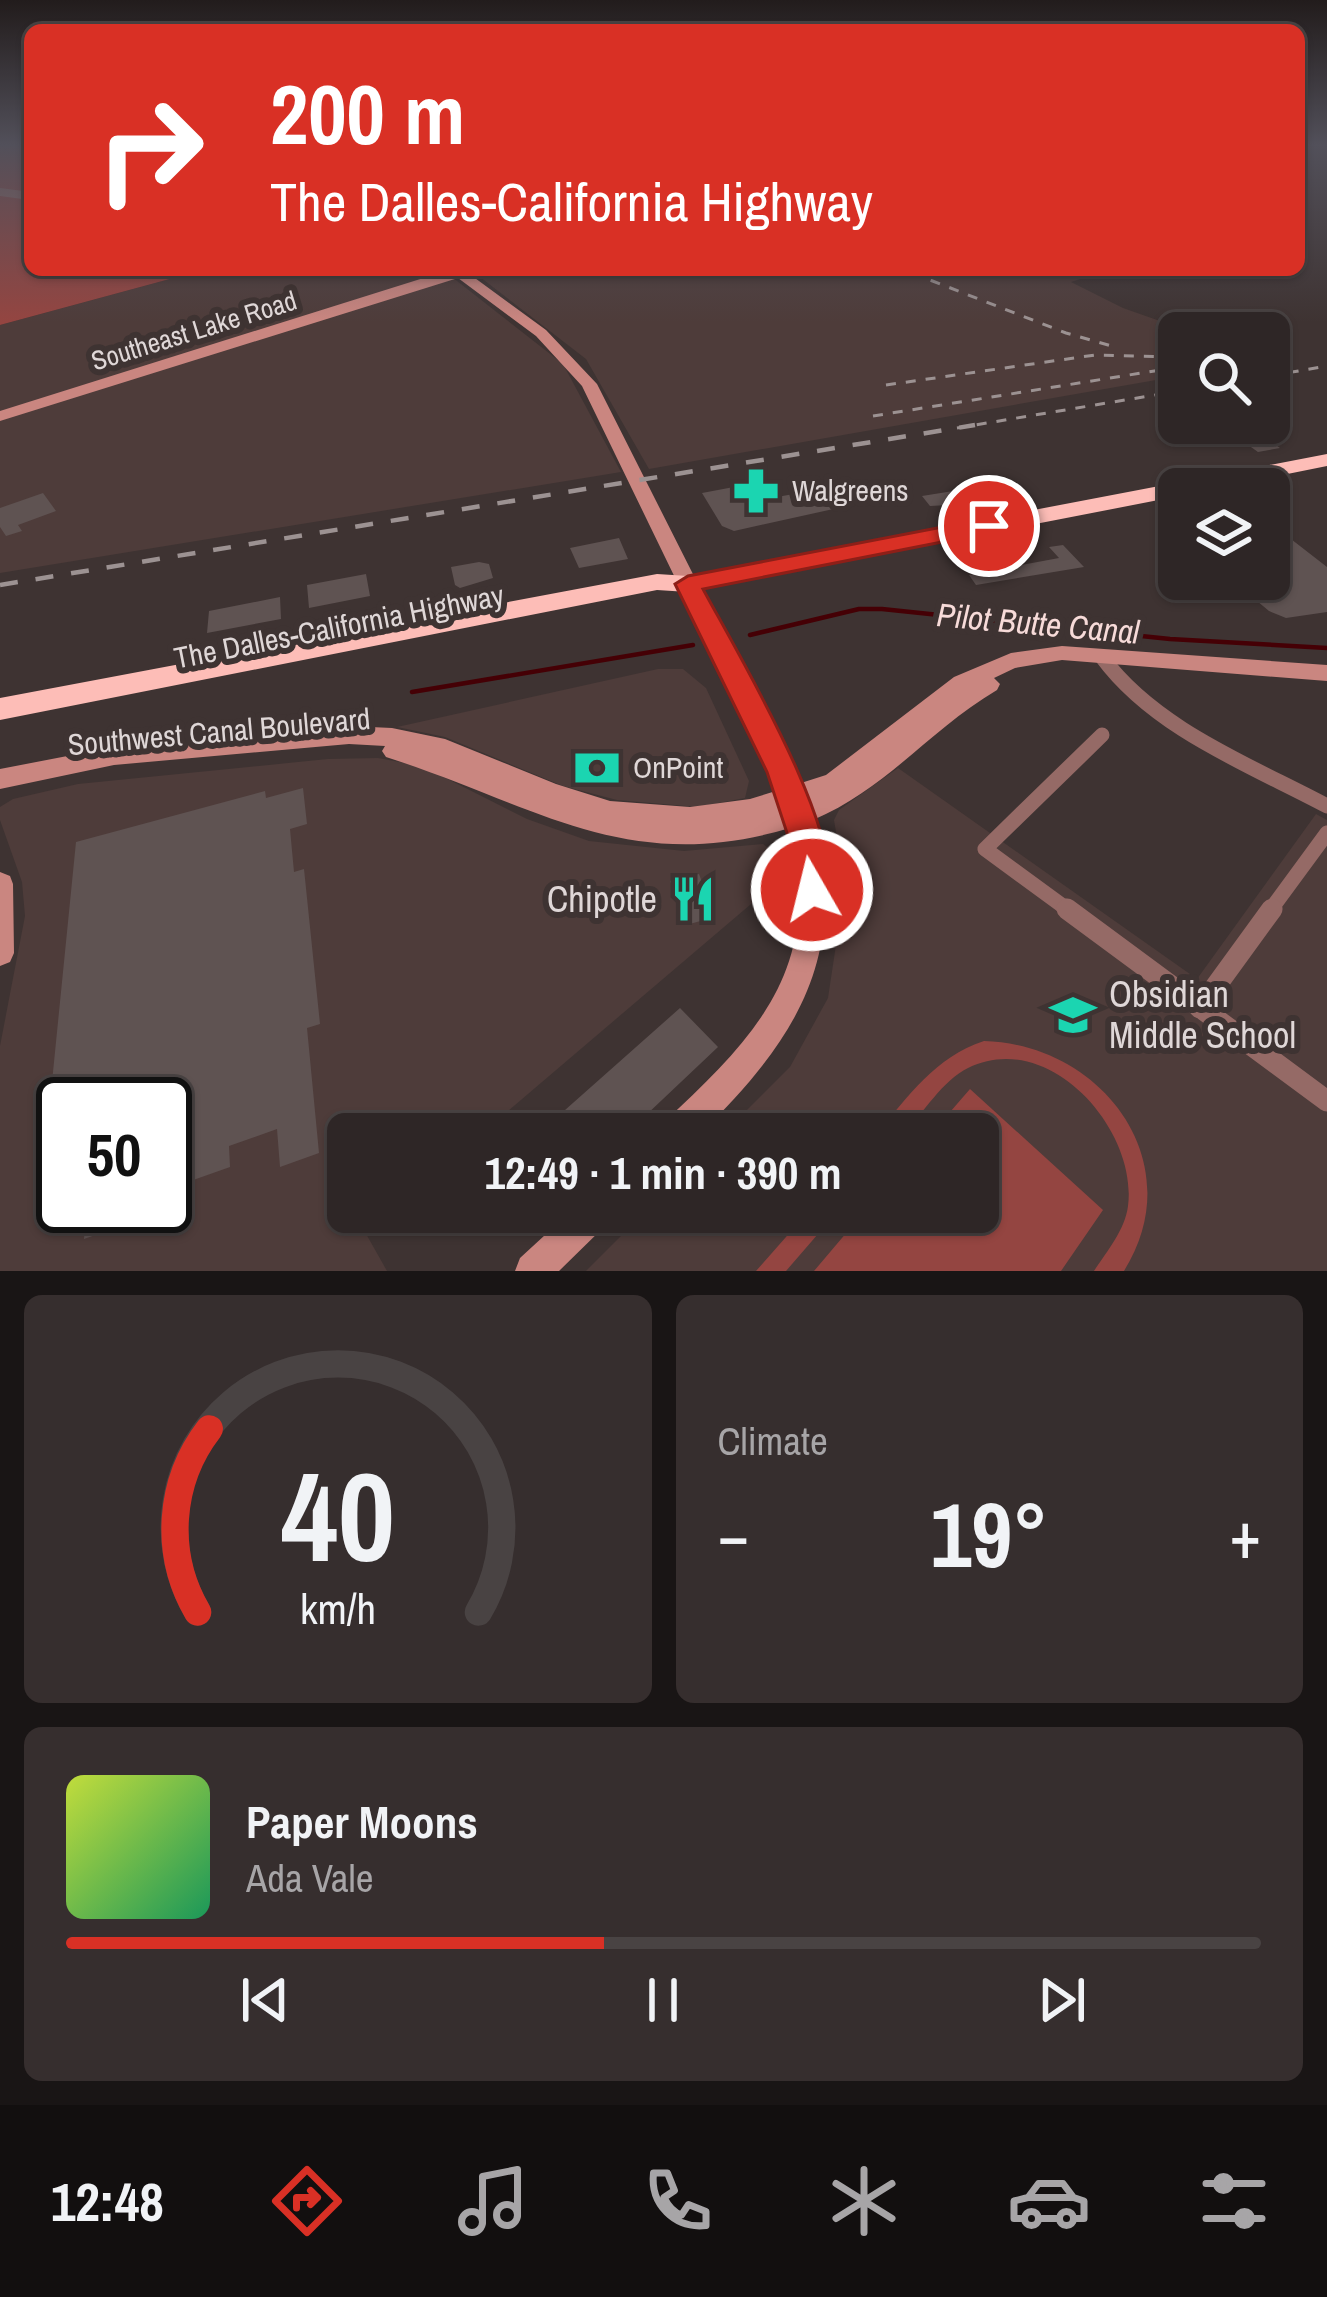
<!DOCTYPE html>
<meta charset="utf-8">
<style>
body{margin:0;font-family:"Archivo Narrow",sans-serif;background:#362e2e;color:#f1f3f6;height:100vh;display:flex;flex-direction:column;font-size:45px;white-space:nowrap}
*{box-sizing:border-box;margin:0}
p{font-size:39px;color:#a7a5a7}
.icon{flex:none;width:66px;height:66px;fill:none;stroke:currentColor;stroke-width:2;stroke-linecap:round;stroke-linejoin:round}
.map{position:relative;height:1271px;overflow:hidden}
.side{display:flex;flex-direction:column;gap:24px;padding:24px;background:#191515;flex:1}
.side>*{flex:none}
.guide{position:absolute;left:24px;top:24px;width:1281px;height:252px;border-radius:18px;box-shadow:0 3px 9px #0004,0 0 0 3px #494343;background:#d93025;color:#fff;overflow:hidden}
.controls{position:absolute;left:1158px;top:312px;display:grid;gap:24px}
.controls a{display:grid;place-items:center;width:132px;height:132px;border-radius:18px;background:#2e2626;box-shadow:0 3px 9px #0004,0 0 0 3px #494343;font-size:60px}
.speed{position:absolute;left:36px;top:1077px;display:flex;gap:24px;font-size:60px;font-weight:700;text-align:center}
.speed>*{display:grid;place-content:center;width:156px;height:156px;border-radius:50%;background:#2e2626;box-shadow:0 3px 9px #0004,0 0 0 3px #494343;line-height:1}
.speed .limit{border:6px solid #111;border-radius:18px;background:#fff;color:#111}
.pin{position:absolute;display:grid;place-items:center;width:102px;height:102px;color:#fff;margin:-51px;border:6px solid #fff;border-radius:50%;box-shadow:0 3px 12px #0007}
.me{position:absolute;width:132px;margin:-66px;rotate:352deg;stroke-linejoin:round;filter:drop-shadow(0 0 9px #0008)}
.turn{display:flex;align-items:center;gap:42px;height:252px;padding:0 48px;font-size:54px}
.turn .icon{width:156px;height:156px;stroke-width:2.5}
.turn b{display:block;font-size:84px;line-height:102px}
.big{font-size:90px;font-weight:800;line-height:1.1}
.side .tile{flex:1;display:flex;flex-direction:column;justify-content:center;gap:18px;min-width:0;padding:0 42px;border-radius:18px;background:#362e2e}
.side .dial{align-items:center;gap:0}
.dial svg{height:312px;overflow:visible;fill:none;stroke:#494343;stroke-width:7;stroke-linecap:round;text-anchor:middle}
.dial text{fill:#f1f3f6;stroke:none}
.song{display:flex;align-items:center;gap:36px}
.cover{width:144px;height:144px;border-radius:18px;background:linear-gradient(135deg,hsl(70 70% 55%),hsl(150 70% 35%))}
.played{height:12px;border-radius:6px;background:linear-gradient(90deg,#d93025 45%,#494343 45%)}
.keys{display:flex;justify-content:space-around;direction:ltr}
.heat{display:flex;justify-content:space-between;align-items:center;font-size:66px;direction:ltr}
.side .tiles{flex:1;display:grid;gap:24px;grid-template-columns:1fr 1fr}
.tile:last-child{grid-column:span 2}
.trip{position:absolute;left:327px;top:1113px;width:672px;height:120px;border-radius:18px;background:#2e2626;box-shadow:0 3px 9px #0004,0 0 0 3px #494343;font-weight:800;line-height:120px;text-align:center}
.dock{display:flex;height:192px;justify-content:space-around;align-items:center;background:#120f0f;color:#a7a5a7}
.dock .icon{width:84px;height:84px}
.dock .selected{color:#d93025}
.dock b{font-size:54px;color:#f1f3f6}
.map>svg:first-child{display:block}
.built{fill:#4e3c3a;fill-rule:evenodd}
.green{fill:#944541}
.lines{fill:none;stroke-linecap:round;stroke-linejoin:round}
.stream{stroke:#450005;stroke-width:4.5}
.building{fill:#5f5352}
.street-far2{stroke:#956a66;stroke-width:8}
.street-far1{stroke:#956a66;stroke-width:15}
.street{stroke:#956a66;stroke-width:21}
.secondary{fill:#ca8680;fill-rule:evenodd}
.highway{fill:#fdbdb7;fill-rule:evenodd}
.rail-far1{stroke:#9c9292;stroke-width:3;stroke-dasharray:10 10;stroke-linecap:butt}
.rail{stroke:#9c9292;stroke-width:4.5;stroke-dasharray:18 18;stroke-linecap:butt}
.route{fill:#d93025;stroke:#8d1f18;stroke-width:3}
.labels{text-anchor:middle;stroke-width:12;stroke-linejoin:round;paint-order:stroke}
.far-street-label{font-size:27px;fill:#dfd7d7;stroke:#3e3332}
.poi-label{font-size:30px;fill:#dfd7d7;stroke:#3e3332;text-anchor:start}
.street-label{font-size:30px;fill:#dfd7d7;stroke:#3e3332}
.water-label{font-size:33px;font-style:italic;fill:#f7dbd9;stroke:#3e3332}
.near-poi-label{font-size:36px;fill:#dfd7d7;stroke:#3e3332;text-anchor:end}
</style>
<div class="map">
<svg width="1327" height="1271" viewBox="0 0 1327 1271">
<rect width="100%" height="100%" fill="#3e3332"/>
<path class="built" d="M203 270H443L563 364 621 472 0 573V325Z
M471 270H1108L1071 282 1123 308 1194 333H1179V376L649 469 586 359Z
M658 669H683L706 688 749 781 745 798 697 807 617 800 563 786 445 737 397 727Z
M378 758 422 766 527 819 589 841 684 851 763 844 781 858 785 875 481 1134H348V1212H389L365 1232 387 1271H0V1046L25 916 22 882 0 820V807L13 799 78 784 328 759ZM63 1104H165V1206H63Z
M898 768 1197 979 1316 814 1327 820V1271H586L645 1212H978V1134H723L790 1067 828 998 845 885 834 820 839 810Z"/>
<path class="green" d="M0 144H30V270H203L0 325Z
M984 1041C1102 1044 1192 1162 1124 1271H1094C1107 1251 1125 1230 1128 1206 1138 1130 1049 1028 968 1068 943 1080 923 1113 904 1134H876C909 1096 935 1057 984 1041Z
M970 1089 1103 1210 1061 1271H814L864 1212H978V1134H931Z
M808 1212H837L786 1271H756Z"/>
<g class="lines">
<path class="stream" d="M750 635 859 609H882L1170 639 1327 648
M412 692 693 645"/>
</g>
<path class="building" d="M1217 423H1244L1280 448 1258 452Z
M755 483 766 499 832 487 847 506 734 531 722 526 702 493Z
M972 488 986 503 930 506 922 496Z
M43 493 56 511 18 525 22 531 6 536 0 527V508Z
M1269 522 1327 567V612L1286 618 1269 611 1245 591 1234 593 1217 579H1269Z
M619 538 628 559 579 568 570 548Z
M1063 545 1084 567 976 585 969 575 1059 558 1049 547Z
M479 562 489 564 493 578 460 588 455 585 451 567Z
M366 574 370 596 309 608 307 585Z
M280 597 281 619 207 633 209 611Z
M303 788 307 824 290 829 294 872 304 869 320 1024 307 1028 319 1153 280 1167 277 1129 229 1146 230 1167 165 1190V1104H63V1174L42 1182 76 842 265 791 266 798Z
M699 874 715 917 686 925 670 881Z
M680 1008 718 1047 626 1134H538Z
M86 1206H144V1218L84 1239Z"/>
<g class="lines">
<path class="street-far2" d="M0 192 30 196"/>
<path class="street-far1" d="M1102 657C1155 729 1250 765 1327 806
M1071 912 985 849 1102 735
M1269 912 1327 833"/>
<path class="street" d="M1067 909 1327 1101
M1200 1008 1272 909"/>
<path class="secondary" d="M449 270H464L546 330 597 384 700 588 769 712 801 783 826 775 954 677 1011 653 1062 646 1327 665V681L1062 660 1015 668 994 678 1000 684 997 690C929 730 888 788 813 820 851 956 794 1042 700 1134H660L664 1122C758 1035 824 966 790 828 626 877 534 804 386 757L382 751 385 746 349 744 114 765 0 789V769L114 747 349 726 392 728 445 739 556 784 610 801 690 807 750 799 779 790 746 712 680 588 582 386 536 336 458 278 0 421V411Z
M0 872 10 876 13 884 14 953 10 962 0 966Z
M570 1212H612L607 1224 559 1271H515L520 1258Z"/>
<path class="highway" d="M1327 454V466L1213 489H1179V496L688 592 657 590 0 720V698L657 574 688 576Z"/>
<path class="rail-far1" d="M912 273 1066 333 1115 347
M1269 376 1327 366
M886 385 1095 355 1173 357
M873 416 1179 367
M957 428 1179 391"/>
<path class="rail" d="M0 585 975 425"/>
</g>
<linearGradient id="sky" x2="0" y2="1"><stop stop-color="#221c1c"/><stop offset="0.45" stop-color="#52505a"/><stop offset="1" stop-color="#52505a" stop-opacity="0"/></linearGradient>
<rect width="1327" height="322" fill="url(#sky)"/>
<path class="route" d="M989 518 998 521V531L703 589C734 647 852 843 825 901L812 906 800 901 790 842 767 772 675 584 688 576Z"/>
<defs>
<g id="pharmacy-bare" transform="scale(3.6)"><path d="M-2-6h4v4h4v4h-4v4h-4v-4h-4v-4h4Z" fill="#1bd5b1" stroke="#3e3332" stroke-width="2.5" paint-order="stroke"/></g>
<g id="bank-bare" transform="scale(3.6)"><path d="M-6-4H6V4H-6ZM0-2.3a2.3 2.3 0 1 0 0 4.6a2.3 2.3 0 1 0 0-4.6Z" fill="#1bd5b1" stroke="#3e3332" stroke-width="2.5" paint-order="stroke"/></g>
<g id="restaurant-bare" transform="scale(3.6)"><path d="M-5-6h1v4h1v-4h1v4h1v-4h1v5L-1.5 .5V6h-2V.5L-5-1ZM5-6V6H3V1.5H1.5Q1.5-4 5-6Z" fill="#1bd5b1" stroke="#3e3332" stroke-width="2.5" paint-order="stroke"/></g>
<g id="school-bare" transform="scale(3.6)"><path d="M0-5L7-2L0 1L-7-2ZM-4 1L0 2.5L4 1V4Q0 6-4 4Z" fill="#1bd5b1" stroke="#3e3332" stroke-width="2.5" paint-order="stroke"/></g>
</defs>
<g fill-rule="evenodd">
<use href="#pharmacy-bare" x="756" y="491"/>
<use href="#bank-bare" x="597" y="768"/>
<use href="#restaurant-bare" x="693" y="899"/>
<use href="#school-bare" x="1073" y="1015"/>
</g>
<g class="labels">
<g class="far-street-label">
<text transform="translate(194 331) rotate(-17)" y="9">Southeast Lake Road</text>
</g>
<g class="poi-label">
<text x="792" y="501">Walgreens</text>
<text x="633" y="778">OnPoint</text>
</g>
<g class="street-label">
<text transform="translate(339 627) rotate(-11)" y="10">The Dalles-California Highway</text>
<text transform="translate(219 732) rotate(-5)" y="10">Southwest Canal Boulevard</text>
</g>
<g class="water-label">
<text transform="translate(1038 623) rotate(5)" y="12">Pilot Butte Canal</text>
</g>
<g class="near-poi-label">
<text x="657" y="912">Chipotle</text>
<text x="1109" y="1007" text-anchor="start">Obsidian<tspan x="1109" dy="41">Middle School</tspan></text>
</g>
</g>
</svg>
<div class="controls">
<a><svg class="icon" aria-label="search" viewBox="0 0 24 24"><circle cx="10" cy="10" r="6"/><path d="M15 15l6 6"/></svg></a>
<a><svg class="icon" aria-label="layers" viewBox="0 0 24 24"><path d="M12 4l9 5-9 5-9-5zM3 14l9 5 9-5"/></svg></a>
</div>
<div class="speed"><div class="limit">50</div></div>
<div class="pin" style="left:989px;top:526px;background:#d93025"><svg class="icon" aria-label="arrive" viewBox="0 0 24 24"><path d="M6 21V4h12l-3 4 3 4H6"/></svg></div>
<svg class="me" style="left:812px;top:890px" viewBox="-20 -20 40 40"><circle r="17" fill="#d93025" stroke="#fff" stroke-width="3"/><path d="M0-11L8 9 0 5-8 9z" fill="#fff"/></svg>
<div class="trip">12:49 · 1 min · 390 m</div>
<div class="guide">
<div class="turn"><svg class="icon" aria-label="right" viewBox="0 0 24 24"><path d="M7 20v-9h11M14 6l5 5-5 5"/></svg><div><b>200 m</b>The Dalles-California Highway</div></div>
</div>
</div>
<section class="side">
<div class="tiles">
<div class="tile dial"><svg viewBox="0 0 100 80">
<path d="M14 69A42 42 0 1 1 86 69"/>
<path d="M14 69A42 42 0 0 1 17 22" stroke="#d93025"/>
<text x="50" y="56" font-size="32" font-weight="700">40</text>
<text x="50" y="72" font-size="11">km/h</text>
</svg></div>
<div class="tile"><p>Climate</p>
<div class="heat"><a>−</a><b class="big">19°</b><a>+</a></div>
</div>
<div class="tile">
<div class="song"><i class="cover"></i><div><b>Paper Moons</b><p>Ada Vale</p></div></div>
<div class="played"></div>
<div class="keys"><svg class="icon" aria-label="previous" viewBox="0 0 24 24"><path d="M18 5L8 12l10 7zM5 5v14"/></svg><svg class="icon" aria-label="pause" viewBox="0 0 24 24"><path d="M8 5v14M16 5v14"/></svg><svg class="icon" aria-label="next" viewBox="0 0 24 24"><path d="M6 5l10 7-10 7zM19 5v14"/></svg></div>
</div>
</div>
</section>
<nav class="dock">
<b>12:48</b>
<svg class="icon selected" aria-label="directions" viewBox="0 0 24 24"><path d="M12 3l9 9-9 9-9-9zM9 14v-3h6M13 9l2 2-2 2"/></svg>
<svg class="icon" aria-label="music" viewBox="0 0 24 24"><path d="M9 18V5l10-2v13"/><circle cx="6" cy="18" r="3"/><circle cx="16" cy="16" r="3"/></svg>
<svg class="icon" aria-label="phone" viewBox="0 0 24 24"><path d="M5 4h4l2 5-3 2q2 4 5 5l2-3 5 2v4C11 20 4 13 5 4z"/></svg>
<svg class="icon" aria-label="climate" viewBox="0 0 24 24"><path d="M12 3v18M4 7l16 10M4 17L20 7"/></svg>
<svg class="icon" aria-label="car" viewBox="0 0 24 24"><path d="M5 17H2v-5l4-1 3-4h7l3 4 3 1v5h-3M9 17h6M6 11h13"/><circle cx="7" cy="17" r="2"/><circle cx="17" cy="17" r="2"/></svg>
<svg class="icon" aria-label="filters" viewBox="0 0 24 24"><path d="M4 7h16M4 17h16"/><circle cx="9" cy="7" r="2"/><circle cx="15" cy="17" r="2"/></svg>
</nav>
